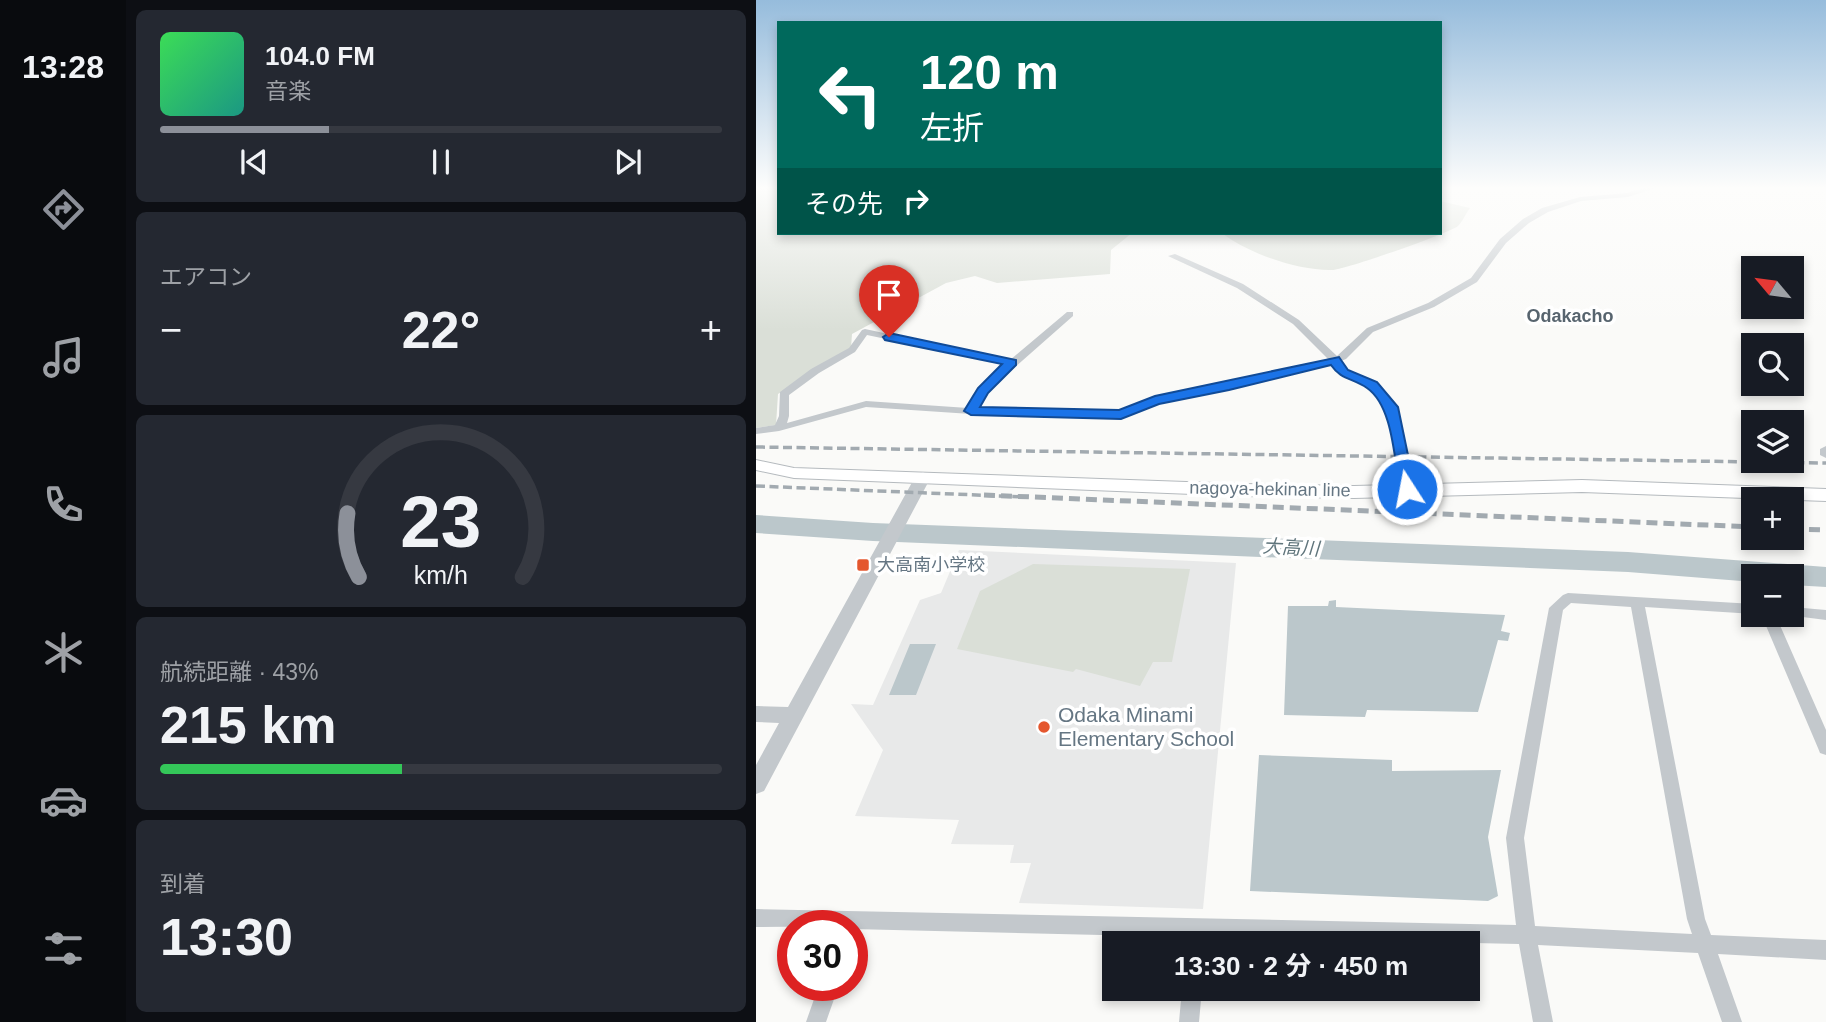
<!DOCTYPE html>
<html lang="ja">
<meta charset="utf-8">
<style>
body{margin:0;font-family:Arial,"Noto Sans JP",sans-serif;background:#242831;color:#f1f3f6;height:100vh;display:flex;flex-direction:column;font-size:26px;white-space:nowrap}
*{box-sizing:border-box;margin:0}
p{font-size:23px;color:#9ea1a6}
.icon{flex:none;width:38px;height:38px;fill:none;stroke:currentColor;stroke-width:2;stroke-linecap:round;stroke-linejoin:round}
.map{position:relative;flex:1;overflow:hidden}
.panel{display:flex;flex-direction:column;gap:10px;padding:10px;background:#0d0f14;width:630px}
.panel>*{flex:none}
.guide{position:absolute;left:21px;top:21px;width:665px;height:214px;border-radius:0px;box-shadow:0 4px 10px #0003;background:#00695c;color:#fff;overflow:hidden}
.needle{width:46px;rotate:299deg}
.fabs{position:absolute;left:985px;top:256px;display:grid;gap:14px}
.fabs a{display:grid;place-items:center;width:63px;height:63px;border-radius:0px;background:#171b24;box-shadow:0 4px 10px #0003;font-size:35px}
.speed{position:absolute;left:21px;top:910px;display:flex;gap:14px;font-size:35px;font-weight:700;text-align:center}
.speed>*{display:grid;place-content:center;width:91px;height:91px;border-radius:50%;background:#171b24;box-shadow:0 4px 10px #0003;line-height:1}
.speed .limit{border:10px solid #d22;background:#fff;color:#111}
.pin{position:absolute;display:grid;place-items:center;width:60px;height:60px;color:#fff;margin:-72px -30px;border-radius:50% 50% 50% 0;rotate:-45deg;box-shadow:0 0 7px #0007}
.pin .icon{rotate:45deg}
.me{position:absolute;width:77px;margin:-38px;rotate:349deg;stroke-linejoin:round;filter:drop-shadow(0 0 5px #0008)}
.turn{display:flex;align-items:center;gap:24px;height:147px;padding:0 28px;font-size:32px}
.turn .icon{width:91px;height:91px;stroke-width:2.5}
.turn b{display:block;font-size:49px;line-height:60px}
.then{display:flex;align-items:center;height:66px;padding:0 28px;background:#0003;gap:14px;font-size:26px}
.big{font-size:52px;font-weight:700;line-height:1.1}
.panel .card{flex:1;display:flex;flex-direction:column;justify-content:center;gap:10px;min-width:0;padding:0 24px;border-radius:10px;background:#242831}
.panel .dial{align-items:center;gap:0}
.dial svg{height:182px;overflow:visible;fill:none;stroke:#363941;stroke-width:7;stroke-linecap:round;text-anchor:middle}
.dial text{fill:#f1f3f6;stroke:none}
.song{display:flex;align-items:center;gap:21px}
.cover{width:84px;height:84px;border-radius:10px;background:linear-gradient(135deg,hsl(130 70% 55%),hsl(170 70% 35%))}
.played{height:7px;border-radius:4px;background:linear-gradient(90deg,#8c9099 30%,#363941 30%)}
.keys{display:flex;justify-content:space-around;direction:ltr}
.heat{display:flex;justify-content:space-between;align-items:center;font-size:38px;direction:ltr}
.charge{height:10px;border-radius:5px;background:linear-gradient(90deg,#34c759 43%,#363941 0)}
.trip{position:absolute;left:346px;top:931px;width:378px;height:70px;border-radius:0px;background:#171b24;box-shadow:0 4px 10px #0003;font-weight:700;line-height:70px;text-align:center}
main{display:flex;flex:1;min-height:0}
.dock{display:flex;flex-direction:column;width:126px;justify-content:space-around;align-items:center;background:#090b0e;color:#9ea1a6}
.dock .icon{width:49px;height:49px}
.dock .selected{color:#8c9099}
.dock b{font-size:32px;color:#f1f3f6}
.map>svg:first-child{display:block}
.built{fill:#e8e9e9}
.green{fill:#dadfd7}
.water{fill:#bbc7cb}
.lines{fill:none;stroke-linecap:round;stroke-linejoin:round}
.river{fill:#bbc7cb;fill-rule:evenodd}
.primary-casing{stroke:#b5babe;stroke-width:2}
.minor{fill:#c3c8cc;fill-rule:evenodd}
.tertiary{fill:#c3c8cc;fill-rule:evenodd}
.primary{fill:#fff;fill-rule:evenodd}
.rail-far1{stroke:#a2aab0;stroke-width:3.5;stroke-dasharray:9 4.5;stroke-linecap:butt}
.rail{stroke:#a2aab0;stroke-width:5;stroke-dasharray:11 6;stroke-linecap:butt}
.route{fill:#1a73e8;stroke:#114b97;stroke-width:2}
.poi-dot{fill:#e4572e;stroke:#fff;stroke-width:2.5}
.labels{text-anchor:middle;stroke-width:7;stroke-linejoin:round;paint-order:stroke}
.far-quarter-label{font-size:18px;font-weight:bold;fill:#57646e;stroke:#fff}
.street-label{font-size:18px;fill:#657683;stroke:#fff}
.poi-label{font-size:18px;fill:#657683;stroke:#fff;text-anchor:start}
.water-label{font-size:19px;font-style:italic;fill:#60757c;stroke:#fff}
.near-poi-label{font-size:21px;fill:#657683;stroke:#fff;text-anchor:start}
</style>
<main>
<nav class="dock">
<b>13:28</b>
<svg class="icon selected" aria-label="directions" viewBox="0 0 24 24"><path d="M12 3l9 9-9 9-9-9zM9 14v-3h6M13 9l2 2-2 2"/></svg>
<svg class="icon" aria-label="music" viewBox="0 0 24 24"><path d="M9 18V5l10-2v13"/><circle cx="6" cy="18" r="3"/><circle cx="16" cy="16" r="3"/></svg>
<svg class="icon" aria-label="phone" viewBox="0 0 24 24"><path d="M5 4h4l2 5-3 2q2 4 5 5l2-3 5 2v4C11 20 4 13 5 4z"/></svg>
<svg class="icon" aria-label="climate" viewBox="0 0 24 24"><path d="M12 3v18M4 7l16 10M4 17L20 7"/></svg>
<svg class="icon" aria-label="car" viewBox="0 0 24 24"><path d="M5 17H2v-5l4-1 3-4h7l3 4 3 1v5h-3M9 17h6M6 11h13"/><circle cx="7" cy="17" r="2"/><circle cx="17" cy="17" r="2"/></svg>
<svg class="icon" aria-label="filters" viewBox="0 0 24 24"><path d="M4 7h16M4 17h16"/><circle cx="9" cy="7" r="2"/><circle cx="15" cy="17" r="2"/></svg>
</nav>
<section class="panel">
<div class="card">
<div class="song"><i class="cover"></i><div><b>104.0 FM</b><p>音楽</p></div></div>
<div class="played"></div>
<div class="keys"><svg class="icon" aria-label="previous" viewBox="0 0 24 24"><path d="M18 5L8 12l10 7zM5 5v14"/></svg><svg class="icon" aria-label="pause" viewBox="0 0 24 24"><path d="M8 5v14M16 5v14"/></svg><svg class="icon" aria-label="next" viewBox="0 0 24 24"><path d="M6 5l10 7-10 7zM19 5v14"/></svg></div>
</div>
<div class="card"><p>エアコン</p>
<div class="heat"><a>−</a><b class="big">22°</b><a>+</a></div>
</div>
<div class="card dial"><svg viewBox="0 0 100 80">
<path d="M14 69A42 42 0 1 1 86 69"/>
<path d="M14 69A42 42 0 0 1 9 41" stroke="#8c9099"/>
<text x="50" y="56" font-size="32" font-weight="700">23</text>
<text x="50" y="72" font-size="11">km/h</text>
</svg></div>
<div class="card"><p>航続距離 · 43%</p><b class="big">215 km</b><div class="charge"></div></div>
<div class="card"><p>到着</p><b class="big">13:30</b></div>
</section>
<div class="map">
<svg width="1070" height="1022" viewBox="0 0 1070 1022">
<rect width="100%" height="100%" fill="#fafaf8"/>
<path class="built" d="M203 550 480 563 447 909 263 903 275 863H254L258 845 195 844 203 820 99 816 127 750 95 704 117 705 164 600 185 593Z"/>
<path class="green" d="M0 187H23V233H376L355 250 354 274 241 283 219 276 190 283 96 334 95 348 22 394 20 425 0 428Z
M684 201 714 208C710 213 707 221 702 226 694 233 588 270 576 270 542 271 491 253 466 233H684Z
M277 564 434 569 416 662H397L384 686 320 669 317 672 201 649 224 591Z"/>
<path class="water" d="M580 600V607L749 615 745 631 754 633 752 641 742 640 722 712 611 710 609 717 528 715 532 606H572L573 601Z
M154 644H180L160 695H133Z
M503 755 636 760V771L745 770 732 837 742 896 732 901 494 891Z"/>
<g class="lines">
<path class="river" d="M0 515 117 523 872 552 1070 567V587L1036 585V576H998V582L872 572 117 541 0 533Z"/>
<g class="primary-casing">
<path id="primary" d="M0 460 38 468 487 484 598 486 826 480 1070 489V501L826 492 598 498 487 496 38 478 0 470Z"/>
</g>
<path class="minor" d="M891 187H902L872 197 825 201 792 212 773 223 750 243 721 282 678 307 617 332 590 359 585 361 591 371 620 383 641 407 658 490 656 493H648L646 490 631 408 612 387 583 375 576 364 473 389 402 403 365 418 215 414 110 407 23 431 0 434V428L19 425 23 416 24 392 55 369 93 348 106 330 109 329 254 360 311 312H317V316L231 392 222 408 363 412 395 398 473 383 572 359 537 324 481 288 412 256 419 254 487 284 543 320 581 356 611 328 672 303 715 278 744 239 767 219 786 208 824 197 871 193ZM111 335 249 364 223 388 212 408 110 401 31 423 33 416V395L63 373 99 352Z
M1070 446V458L1064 455V449Z
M812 593 998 604V614L889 607 949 919 955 935 1070 940V960L962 954 986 1022H966L942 953 782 945 797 1022H777L763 944 449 937 448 943H430V937L96 929V926L0 927V909L760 925 750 838 793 608 807 595ZM815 603 875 607 931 919 936 934 779 926 768 838 807 610Z
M1036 607 1070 610V620L1031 615 1036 614Z
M1005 614H1019L1070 730V755L1064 753 1062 748Z
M63 985H83L70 1022H50Z
M426 989H446L443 1022H423Z"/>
<path class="tertiary" d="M167 472 175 477 8 791 0 794V765L23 723 0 722V706L32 707 159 477Z"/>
<use href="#primary" class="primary"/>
<path class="rail-far1" d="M0 447 1070 463
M0 486 270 497"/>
<path class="rail" d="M228 495 998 527
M1036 529 1070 530"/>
</g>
<linearGradient id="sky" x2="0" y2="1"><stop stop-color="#96bcdc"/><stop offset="0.57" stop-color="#fdfdfc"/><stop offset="1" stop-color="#fdfdfc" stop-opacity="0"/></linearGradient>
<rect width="1070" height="330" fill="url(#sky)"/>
<path class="route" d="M133 333 260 360V365L232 393 224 407 363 410 399 396 583 357 592 370 621 382 642 407 659 489 651 494 644 489C638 459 637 406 611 388 597 378 585 380 575 365L473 390 403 404 365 419 215 415 208 411 222 388 246 364 129 340 127 337Z"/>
<g class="poi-dot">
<rect x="100" y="558" width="14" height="14" rx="3.5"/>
<circle cx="288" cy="727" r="7"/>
</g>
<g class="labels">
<g class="far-quarter-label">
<text x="814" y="322">Odakacho</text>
</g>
<g class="street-label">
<text transform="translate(514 489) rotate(1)" y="6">nagoya-hekinan line</text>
</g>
<g class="poi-label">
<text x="121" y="571">大高南小学校</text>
</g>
<g class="water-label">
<text transform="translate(535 547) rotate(3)" y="7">大高川</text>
</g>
<g class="near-poi-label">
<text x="302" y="722">Odaka Minami<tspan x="302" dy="24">Elementary School</tspan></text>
</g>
</g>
</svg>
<div class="fabs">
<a><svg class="needle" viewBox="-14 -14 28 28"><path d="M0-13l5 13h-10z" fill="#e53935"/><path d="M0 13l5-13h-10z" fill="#9ea1a6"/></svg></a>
<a><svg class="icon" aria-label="search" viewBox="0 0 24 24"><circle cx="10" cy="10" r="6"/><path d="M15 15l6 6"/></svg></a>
<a><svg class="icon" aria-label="layers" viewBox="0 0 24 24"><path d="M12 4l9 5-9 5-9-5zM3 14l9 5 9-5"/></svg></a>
<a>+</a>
<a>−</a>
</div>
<div class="speed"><div class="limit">30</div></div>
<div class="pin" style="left:133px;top:337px;background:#d93025"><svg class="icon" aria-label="arrive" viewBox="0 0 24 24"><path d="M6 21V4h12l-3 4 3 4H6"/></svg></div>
<svg class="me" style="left:651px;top:489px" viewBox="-20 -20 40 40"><circle r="17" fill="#1a73e8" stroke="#fff" stroke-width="3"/><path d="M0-11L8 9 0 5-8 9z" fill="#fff"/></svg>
<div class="trip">13:30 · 2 分 · 450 m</div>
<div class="guide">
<div class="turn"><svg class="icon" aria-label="left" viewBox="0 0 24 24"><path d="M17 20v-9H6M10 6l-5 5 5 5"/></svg><div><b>120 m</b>左折</div></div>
<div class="then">その先<svg class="icon" aria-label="right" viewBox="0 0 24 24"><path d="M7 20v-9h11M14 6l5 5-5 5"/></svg></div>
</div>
</div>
</main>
